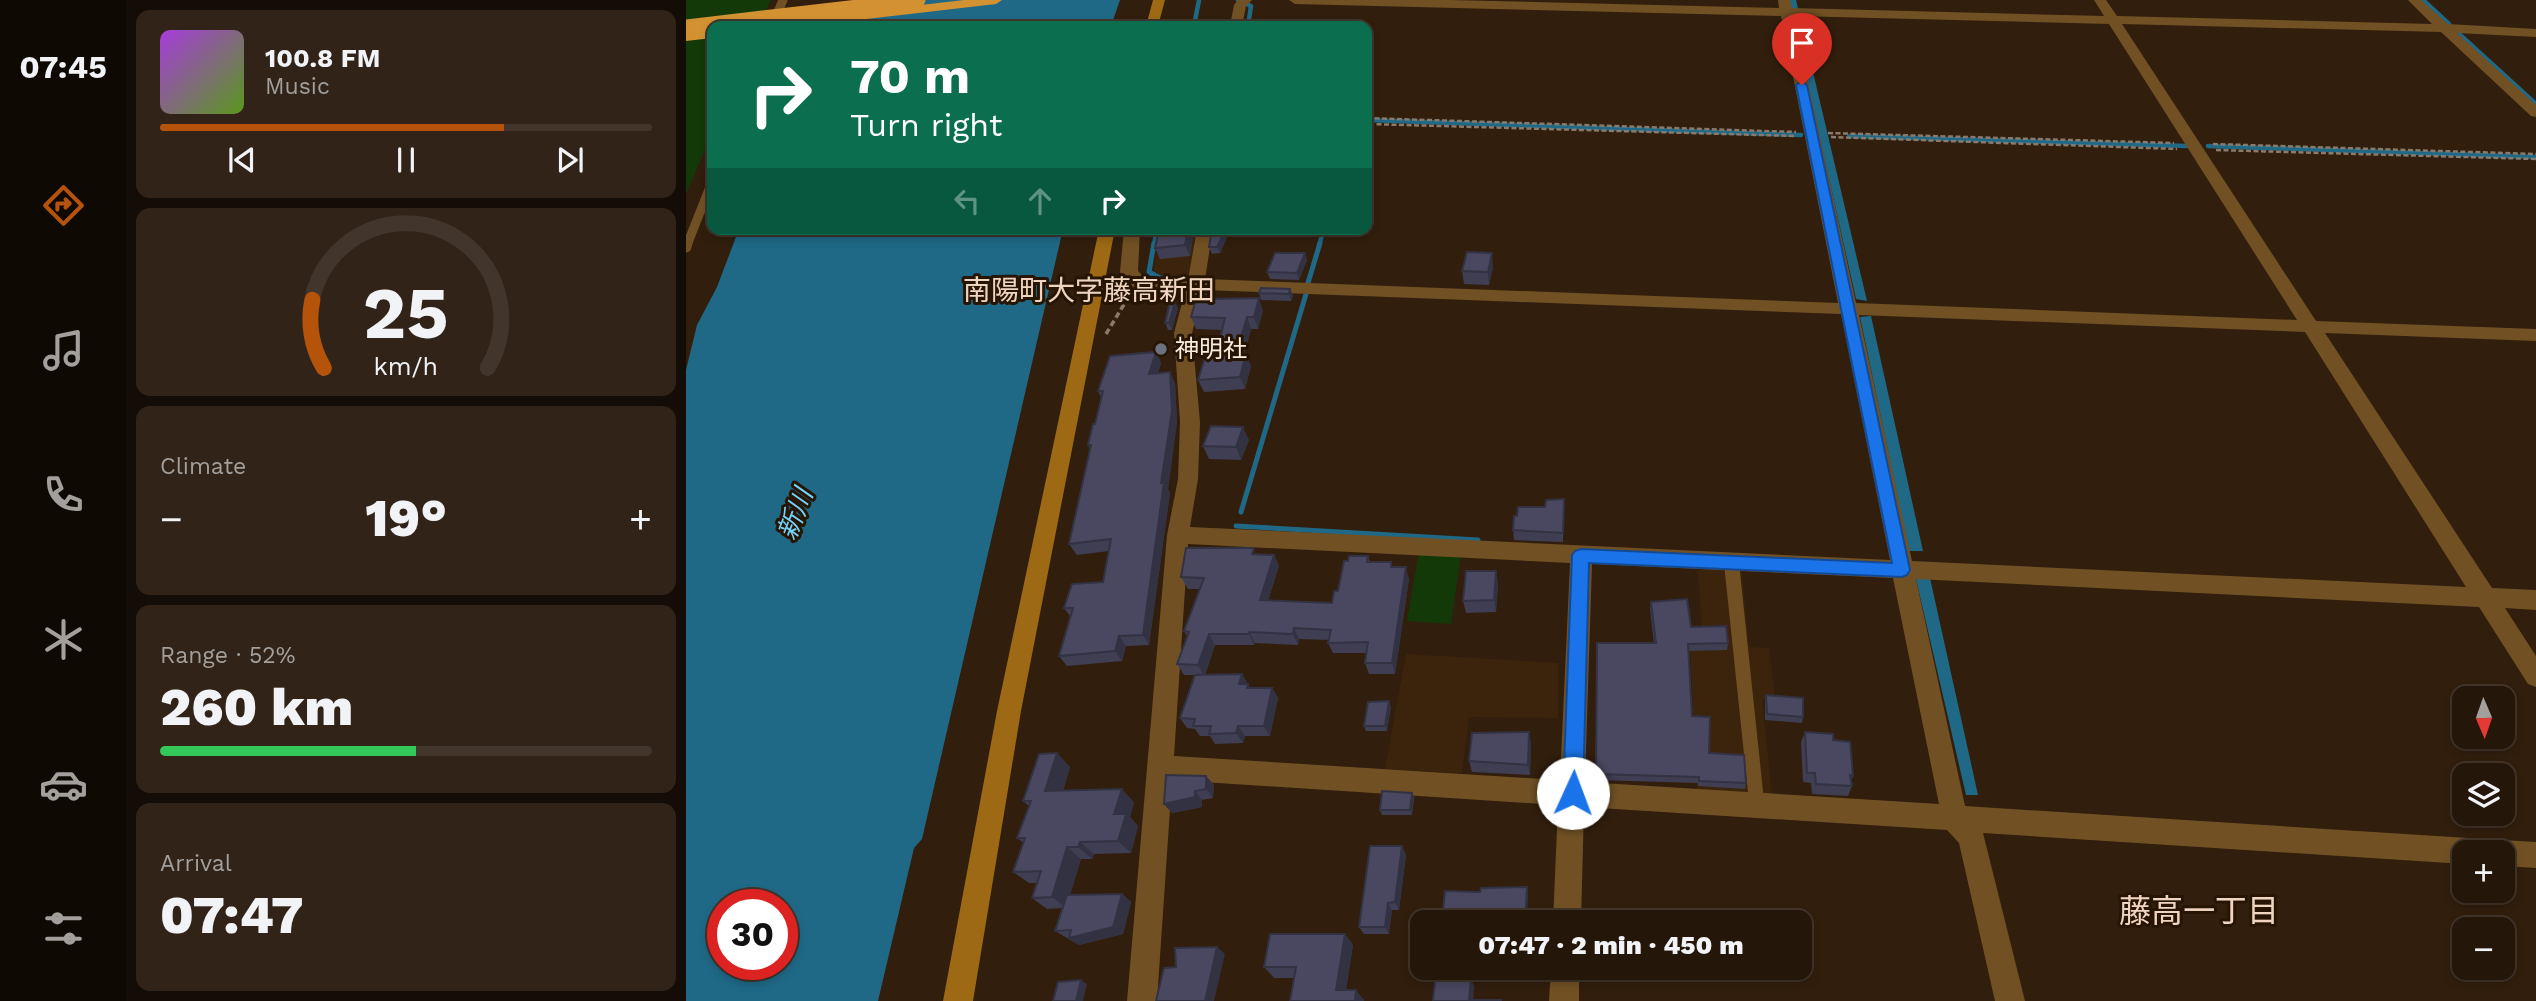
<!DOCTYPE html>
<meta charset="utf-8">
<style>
body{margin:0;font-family:"Work Sans","Noto Sans JP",sans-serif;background:#312318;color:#f1f3f6;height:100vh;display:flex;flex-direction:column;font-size:26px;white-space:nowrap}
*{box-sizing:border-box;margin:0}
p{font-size:23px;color:#a39f9c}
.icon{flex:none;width:38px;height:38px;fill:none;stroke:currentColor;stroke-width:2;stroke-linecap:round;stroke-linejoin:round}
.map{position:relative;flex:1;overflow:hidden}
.side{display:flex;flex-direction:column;gap:10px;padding:10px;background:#140c06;width:560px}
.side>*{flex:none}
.hud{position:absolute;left:21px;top:21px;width:665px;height:214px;border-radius:14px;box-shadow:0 4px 10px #0003,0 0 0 2px #42352b;background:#0b6e4f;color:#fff;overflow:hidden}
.needle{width:46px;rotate:178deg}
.tools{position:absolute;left:1766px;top:686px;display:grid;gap:14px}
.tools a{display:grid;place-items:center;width:63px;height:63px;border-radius:14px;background:#25160a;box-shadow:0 4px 10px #0003,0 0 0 2px #42352b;font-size:35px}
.speed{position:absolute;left:21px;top:889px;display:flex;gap:14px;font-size:35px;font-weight:700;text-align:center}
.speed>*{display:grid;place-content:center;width:91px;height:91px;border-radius:50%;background:#25160a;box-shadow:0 4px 10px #0003,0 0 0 2px #42352b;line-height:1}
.speed .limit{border:10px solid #d22;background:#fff;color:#111}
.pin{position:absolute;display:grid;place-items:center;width:60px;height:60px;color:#fff;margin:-72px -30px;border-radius:50% 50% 50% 0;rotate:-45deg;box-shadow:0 0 7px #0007}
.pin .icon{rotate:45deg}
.me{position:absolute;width:77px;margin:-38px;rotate:2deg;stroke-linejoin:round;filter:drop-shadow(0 0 5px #0008)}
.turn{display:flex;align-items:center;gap:24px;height:147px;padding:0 28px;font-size:32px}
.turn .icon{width:91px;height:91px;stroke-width:2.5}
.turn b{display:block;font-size:49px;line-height:60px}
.lanes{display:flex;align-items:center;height:66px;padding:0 28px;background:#0003;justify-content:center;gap:35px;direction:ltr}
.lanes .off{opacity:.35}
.big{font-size:52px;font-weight:800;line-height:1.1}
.side .card{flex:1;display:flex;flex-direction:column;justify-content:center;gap:10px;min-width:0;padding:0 24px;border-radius:14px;background:#312318}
.side .dial{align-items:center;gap:0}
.dial svg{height:182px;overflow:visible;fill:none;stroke:#42352b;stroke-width:7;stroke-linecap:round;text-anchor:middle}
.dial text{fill:#f1f3f6;stroke:none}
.song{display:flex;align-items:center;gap:21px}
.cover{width:84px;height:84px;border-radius:10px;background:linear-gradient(135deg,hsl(280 70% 55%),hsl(90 70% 35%))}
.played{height:7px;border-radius:4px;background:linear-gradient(90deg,#b45309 70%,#42352b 70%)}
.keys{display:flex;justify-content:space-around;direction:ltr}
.heat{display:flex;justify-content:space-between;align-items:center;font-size:38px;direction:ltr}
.charge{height:10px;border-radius:5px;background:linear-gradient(90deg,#34c759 52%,#42352b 0)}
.trip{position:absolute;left:724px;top:910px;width:402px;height:70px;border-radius:14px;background:#25160a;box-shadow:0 4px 10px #0003,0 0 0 2px #42352b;font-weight:800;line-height:70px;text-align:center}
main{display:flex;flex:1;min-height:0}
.tab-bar{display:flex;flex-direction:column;width:126px;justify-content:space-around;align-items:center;background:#0f0904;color:#a39f9c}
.tab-bar .icon{width:49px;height:49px}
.tab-bar .current{color:#b45309}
.tab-bar b{font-size:32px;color:#f1f3f6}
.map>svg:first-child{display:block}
.built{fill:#3c240c}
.green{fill:#143909}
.water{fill:#1f6987;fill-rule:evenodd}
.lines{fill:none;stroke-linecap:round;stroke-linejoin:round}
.stream-far1{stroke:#1f6987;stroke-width:4.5}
.stream{stroke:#1f6987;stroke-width:5}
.path-far1{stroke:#8a7a6b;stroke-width:2.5;stroke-dasharray:5 2.5;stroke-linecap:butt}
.path{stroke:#8a7a6b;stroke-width:3.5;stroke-dasharray:6 3.5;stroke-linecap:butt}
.lane-far2{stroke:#715124;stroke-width:9}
.lane-far1{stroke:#715124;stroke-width:11}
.lane{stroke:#715124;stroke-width:15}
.street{fill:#715124;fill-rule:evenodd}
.secondary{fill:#9d6915;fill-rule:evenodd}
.highway{fill:#d29231;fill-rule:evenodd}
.highway-bridge{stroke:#d29231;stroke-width:15}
.wall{fill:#3f3e53}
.shaded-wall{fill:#333243}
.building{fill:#494860;stroke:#333243;stroke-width:2}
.route{fill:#1a73e8;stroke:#114b97;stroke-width:2}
.worship-dot{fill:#6b7280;stroke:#271504;stroke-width:2.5}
.labels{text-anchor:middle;stroke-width:6;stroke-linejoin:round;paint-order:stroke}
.poi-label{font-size:24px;fill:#f9ece1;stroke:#271504;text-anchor:start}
.water-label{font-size:26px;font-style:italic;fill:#73d3fd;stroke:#271504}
.quarter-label{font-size:28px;fill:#efd5c0;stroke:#271504}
.near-neighbourhood-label{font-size:32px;fill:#efd5c0;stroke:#271504}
</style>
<main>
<nav class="tab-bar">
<b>07:45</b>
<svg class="icon current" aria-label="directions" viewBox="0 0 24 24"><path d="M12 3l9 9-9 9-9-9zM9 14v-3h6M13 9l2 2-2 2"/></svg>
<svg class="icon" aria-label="music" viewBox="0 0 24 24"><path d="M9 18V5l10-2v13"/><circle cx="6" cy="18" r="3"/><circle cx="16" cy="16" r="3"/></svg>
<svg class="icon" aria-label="phone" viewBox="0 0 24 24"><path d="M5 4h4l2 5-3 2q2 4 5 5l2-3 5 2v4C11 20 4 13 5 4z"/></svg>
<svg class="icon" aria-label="climate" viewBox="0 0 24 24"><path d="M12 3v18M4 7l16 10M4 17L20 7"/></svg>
<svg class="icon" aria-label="car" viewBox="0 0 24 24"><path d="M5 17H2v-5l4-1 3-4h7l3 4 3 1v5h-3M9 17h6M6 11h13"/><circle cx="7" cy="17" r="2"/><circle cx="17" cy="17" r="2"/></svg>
<svg class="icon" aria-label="filters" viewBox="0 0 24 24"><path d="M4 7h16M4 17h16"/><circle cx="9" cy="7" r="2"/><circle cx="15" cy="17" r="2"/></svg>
</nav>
<section class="side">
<div class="card">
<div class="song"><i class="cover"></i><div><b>100.8 FM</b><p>Music</p></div></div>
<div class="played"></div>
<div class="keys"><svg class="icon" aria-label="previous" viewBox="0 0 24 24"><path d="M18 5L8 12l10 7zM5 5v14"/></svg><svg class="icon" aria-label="pause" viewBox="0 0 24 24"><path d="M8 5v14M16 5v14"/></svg><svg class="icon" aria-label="next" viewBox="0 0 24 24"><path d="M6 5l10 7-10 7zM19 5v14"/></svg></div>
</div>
<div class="card dial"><svg viewBox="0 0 100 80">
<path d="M14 69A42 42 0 1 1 86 69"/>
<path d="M14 69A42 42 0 0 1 9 39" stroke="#b45309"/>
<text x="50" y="56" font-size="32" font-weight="700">25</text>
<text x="50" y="72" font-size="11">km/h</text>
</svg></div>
<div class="card"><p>Climate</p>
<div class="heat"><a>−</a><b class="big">19°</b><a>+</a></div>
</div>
<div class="card"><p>Range · 52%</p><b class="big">260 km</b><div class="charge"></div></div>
<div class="card"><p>Arrival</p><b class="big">07:47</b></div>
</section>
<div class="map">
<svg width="1850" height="1001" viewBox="0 0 1850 1001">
<rect width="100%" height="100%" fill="#311e0d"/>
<path class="built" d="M475 229H512L503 278 476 277 468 270Z
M1012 567 1056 570 1063 647 1083 648 1089 699H1076L1086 796 1011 791 1004 647H1017Z
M720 654 872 663V718L783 717 776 773 699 769Z"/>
<path class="green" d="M0 0H85L73 26H26V133L0 194Z
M733 551 775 554 765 624 721 621Z"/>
<path class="water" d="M177 0H434L425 26H184Z
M1103 0H1110L1181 301 1170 299Z
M53 229H377L236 839 228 848 192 1001H0V370L11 325 31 287ZM37 905H96V964H37Z
M1185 316 1237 551H1223L1174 317Z
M1244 578 1292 795H1280L1230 579Z"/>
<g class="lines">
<path class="stream-far1" d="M552 0 565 6 562 26
M1737 0 1763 24
M508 26 513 0
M1772 33 1850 104
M681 120 1115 135
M1163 136 1501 146
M1522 146 1850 157
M468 245 471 229
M633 245 638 229"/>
<path class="stream" d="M468 243 463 272 474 278 496 280
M622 283 634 243
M555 512 620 294
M550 526 792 540"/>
<path class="path-far1" d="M681 118 1110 132
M683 124 1110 136
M1142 133 1488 143
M1145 137 1491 149
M1527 144 1850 154
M1530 150 1850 159"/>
<path class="path" d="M420 334 437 306 446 297"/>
<path class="lane-far2" d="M86 26 97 0
M1 245 26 182"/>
<path class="lane-far1" d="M0 247 1 243
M1045 563 1046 570"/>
<path class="lane" d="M1046 568 1071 806"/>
<path class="street" d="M552 0H566L560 6 556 26H544L548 5Z
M603 0H764L1093 8 1092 0H1104L1106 8 1418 16 1408 0H1420L1431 16 1746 24 1722 0H1735L1762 24 1850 29V37L1771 33 1850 105V117L1845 116 1755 32 1436 24 1630 321 1850 329V341L1639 333 1806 588 1850 590V610L1819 608 1850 656V687L1842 684 1793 607 1230 579 1279 806 1798 839 1808 843 1816 840 1850 842V868L1816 866V852H1778V864L1297 833 1339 1001H1309L1273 843 1261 830 898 807 895 922H867L872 805 486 780 471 1001H441L481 535 492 479 494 422 488 333 499 292 459 294C449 291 440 280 434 272L438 229H454L452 271 463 282 502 280 511 229H527L519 279 1152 303 1095 16 609 4ZM1108 16 1423 24 1611 320 1170 303ZM517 290 1155 314 1204 560 504 527 512 479 514 422 506 333ZM1173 315 1619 332 1780 587 1226 561ZM502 544 884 563 874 780 488 756ZM906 564 1207 578 1253 804 899 782Z
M865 968H893V1001H863Z"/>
<path class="secondary" d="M467 0H479L472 26H460Z
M413 229H429L335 711 287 1001H257L311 711Z"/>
<path class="highway" d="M278 0H316L310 4 120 26H83L89 22Z
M26 30V38L0 41V33Z"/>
<path class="highway-bridge" d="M0 27 232 0"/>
</g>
<path class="wall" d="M477 229H504L507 236 504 256 474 259 469 248Z
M526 229H542L543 233 534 253 526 254 523 247Z
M621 260 613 280 584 279 581 272Z
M807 267 803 285 778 284 776 271Z
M604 289 607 296 605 301 575 300 573 293Z
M529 299 577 310 572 329H565L558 355 560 354 565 366 559 389 518 392 512 380 529 358 536 330 510 329 505 317Z
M492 308 486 330H482L479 323Z
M470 352 475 363 472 373 489 383 491 422 482 489 484 493 463 645 440 646 436 661 381 666 373 656 384 616 378 608 417 582 423 551 391 555 383 544 404 449 402 445 409 424 415 397 412 391Z
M563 440 555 460 523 459 517 446Z
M878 509 877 542 828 540 827 530Z
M571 554 588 555 593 566 582 600 646 603 652 591 662 561 682 556 684 562H705L707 567 723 579 709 674H683L679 663 681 653H647L642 643 643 640 613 639 612 645 569 643 568 645H529L519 675 556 674 564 688H586L592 698 584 736H559L557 743 529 744 524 736H514L509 729 501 728 494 718 508 675H498L491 664 501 636 498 631 514 589H502L495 577Z
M812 583 810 612 780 613 777 601Z
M965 602 1005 627 1042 643 1041 650 1002 651 1006 716 1023 753 1060 783 1059 789 1012 786V783L910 780 911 643H968L964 609Z
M1080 695 1117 717 1116 723 1079 720V700Z
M703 701 705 707 701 731H680L678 726Z
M1119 732 1147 740 1167 776 1165 780 1166 786 1162 796 1126 794 1125 783 1117 782 1115 742Z
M845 743 844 775 786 772 783 761Z
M371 753 384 767 377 791 448 802 444 817 452 826 445 853 408 854 406 859H395L384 895 436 894 445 902 437 934 393 945 369 931 376 908 361 909 346 898 350 883H343L327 872 338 843 331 838 343 806 337 801Z
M520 776 528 785 527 798 516 800V807L486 813 478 804Z
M726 793 728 798 726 815H696L694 810Z
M716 846 720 855 713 910H706L703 934H678L673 927Z
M659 934 667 945 660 990 678 1000V1001H604L608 978H588L578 967Z"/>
<path class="shaded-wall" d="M502 229H504L507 236 504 256 499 245Z
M540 229H542L543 233 534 253 531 247Z
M619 253 621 260 613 280 611 273Z
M806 253 807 267 803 285 802 272Z
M604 289 607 296 605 301 603 294Z
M573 298 577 310 572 329 568 317Z
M489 302 492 308 486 330 483 323Z
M561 317 565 329 554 367 550 355Z
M470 352 475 363 469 385 463 374Z
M560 354 565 366 559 389 554 377Z
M484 372 489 383 491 422 482 489 484 493 463 645 457 635 475 483Z
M557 427 563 440 555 460 550 447Z
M588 555 593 566 579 611 574 600Z
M720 567 723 579 709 674 706 663Z
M810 571 812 583 810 612 808 600Z
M608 628 613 639 612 645 607 634Z
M563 632 569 643 568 645 563 634Z
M523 634 529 645 518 676 512 665Z
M433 636 440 646 436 661 429 651Z
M556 674 568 695 553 684Z
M586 688 592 698 584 736 578 726Z
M703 701 705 707 701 731 699 726Z
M552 726 559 736 557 743 550 733Z
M843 732 845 743 844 775 842 765Z
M371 753 384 767 373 804 359 791Z
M520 776 528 785 527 798 520 789Z
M436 789 448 802 444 817 452 826 445 853 432 841 428 814Z
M509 791 516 800V807L486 813 478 804Z
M726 793 728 798 726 815 724 810Z
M394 842 408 854 406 859 392 847Z
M716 846 720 855 713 910 709 902Z
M381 847 395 859 380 908 366 897Z
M841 887 842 896 841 922H839Z
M436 894 445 902 437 934 393 945 383 938Z
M702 903 706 910 703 934 699 927Z
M659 934 667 945 658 1000 650 990Z
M531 947 539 954 528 1001H519Z
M785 979 788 986 787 1001H784Z
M395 980 401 984 397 1001H390Z
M670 990 678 1000V1001H669Z"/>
<path class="building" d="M502 229 499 245 469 248 473 230Z
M526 229H540L531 247H523Z
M781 252 806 253 802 272 776 271Z
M589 253H619L611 273 581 272Z
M575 288 604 289 603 294 573 293Z
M527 294V299L573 298 568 317H561L550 355 560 354 554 377 512 380 519 358H529L539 318 505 317 511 295Z
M484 302H489L483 323H479Z
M470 352 463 374 484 372 486 411 475 483 478 482 457 635 433 636 429 651 373 656 387 608H378L386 584 417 582 425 539 383 544 405 445H402L407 424H409L417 391H412L424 356Z
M525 426 557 427 550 447 517 446Z
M878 499 877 533 827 530 828 516H831L832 507H859L860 500Z
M500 548H568L566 554 588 555 574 600 646 603 648 591H652L658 561H662L663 556H682L681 562H705V567H720L706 663H679L682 642 642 643 645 630 608 628 607 634 563 632V634H523L512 665 491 664 503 632 498 631 518 578 495 577Z
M780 571H810L808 600 777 601Z
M1001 599 1005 627 1040 626 1042 643 1002 644 1006 716 1024 717 1023 753 1058 755 1060 783 1013 781V777L910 774 911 643H970L965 602Z
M556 674 553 684H562L561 688H586L578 726H552L550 733 523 734 525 726H507L509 719 494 718 509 675Z
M1080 695 1117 698V717L1081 714Z
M703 701 699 726H678L682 702Z
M843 732 842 765 783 761 786 733Z
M1119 732 1147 734V740L1164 742 1167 776 1164 775 1166 786 1130 784 1129 773H1121Z
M371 753 359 791 436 789 428 814H440L432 841 394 842 392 847H381L366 897 346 898 355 871 327 872 339 838H331L345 801H337L353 754Z
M480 775 520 776V789L509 791V797L478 804Z
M696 791 726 793 724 810H694Z
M684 846H716L709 902 702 903 699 927H673Z
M841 887 839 922H756L759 891 794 892 795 888Z
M436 894 427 927 383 938 385 930 369 931 381 895Z
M584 934H659L650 990H670L669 1001H604L610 967H578Z
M531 947 519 1001H470L478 968 490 967 489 948Z
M750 972H766L765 979H785L783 1000H815V1001H747Z
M395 980 390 1001H367L372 982Z"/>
<path class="route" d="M1116 81 1121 85 1224 570 1221 575 1216 577 903 563 897 793 894 800 887 803 880 800 877 793 886 555 889 551 895 549 1206 563 1110 85Z"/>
<circle class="worship-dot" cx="475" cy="349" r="7"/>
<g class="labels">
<g class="poi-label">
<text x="489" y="357">神明社</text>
</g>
<g class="water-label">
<text transform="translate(109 514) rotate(-69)" y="9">新川</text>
</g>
<g class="quarter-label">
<text x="403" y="300">南陽町大字藤高新田</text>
</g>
<g class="near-neighbourhood-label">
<text x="1513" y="922">藤高一丁目</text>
</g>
</g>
</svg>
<div class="tools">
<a><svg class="needle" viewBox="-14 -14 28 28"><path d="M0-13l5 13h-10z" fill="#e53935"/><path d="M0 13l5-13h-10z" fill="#a39f9c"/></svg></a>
<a><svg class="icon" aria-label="layers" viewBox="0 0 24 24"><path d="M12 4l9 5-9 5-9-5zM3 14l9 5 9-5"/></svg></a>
<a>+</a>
<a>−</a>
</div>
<div class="speed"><div class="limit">30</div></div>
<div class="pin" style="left:1116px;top:85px;background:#d93025"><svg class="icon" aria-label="arrive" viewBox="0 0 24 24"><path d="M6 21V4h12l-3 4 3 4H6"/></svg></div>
<svg class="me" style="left:887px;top:793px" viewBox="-20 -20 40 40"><circle r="19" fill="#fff"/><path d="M0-13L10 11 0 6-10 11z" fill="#1a73e8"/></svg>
<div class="trip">07:47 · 2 min · 450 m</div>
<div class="hud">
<div class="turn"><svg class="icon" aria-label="right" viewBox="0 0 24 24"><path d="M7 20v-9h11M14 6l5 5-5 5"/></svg><div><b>70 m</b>Turn right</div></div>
<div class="lanes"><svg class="icon off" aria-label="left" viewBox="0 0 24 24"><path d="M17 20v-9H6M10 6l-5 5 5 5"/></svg><svg class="icon off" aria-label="ahead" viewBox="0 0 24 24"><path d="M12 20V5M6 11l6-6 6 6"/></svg><svg class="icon" aria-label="right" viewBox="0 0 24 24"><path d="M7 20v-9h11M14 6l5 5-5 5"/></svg></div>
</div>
</div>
</main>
